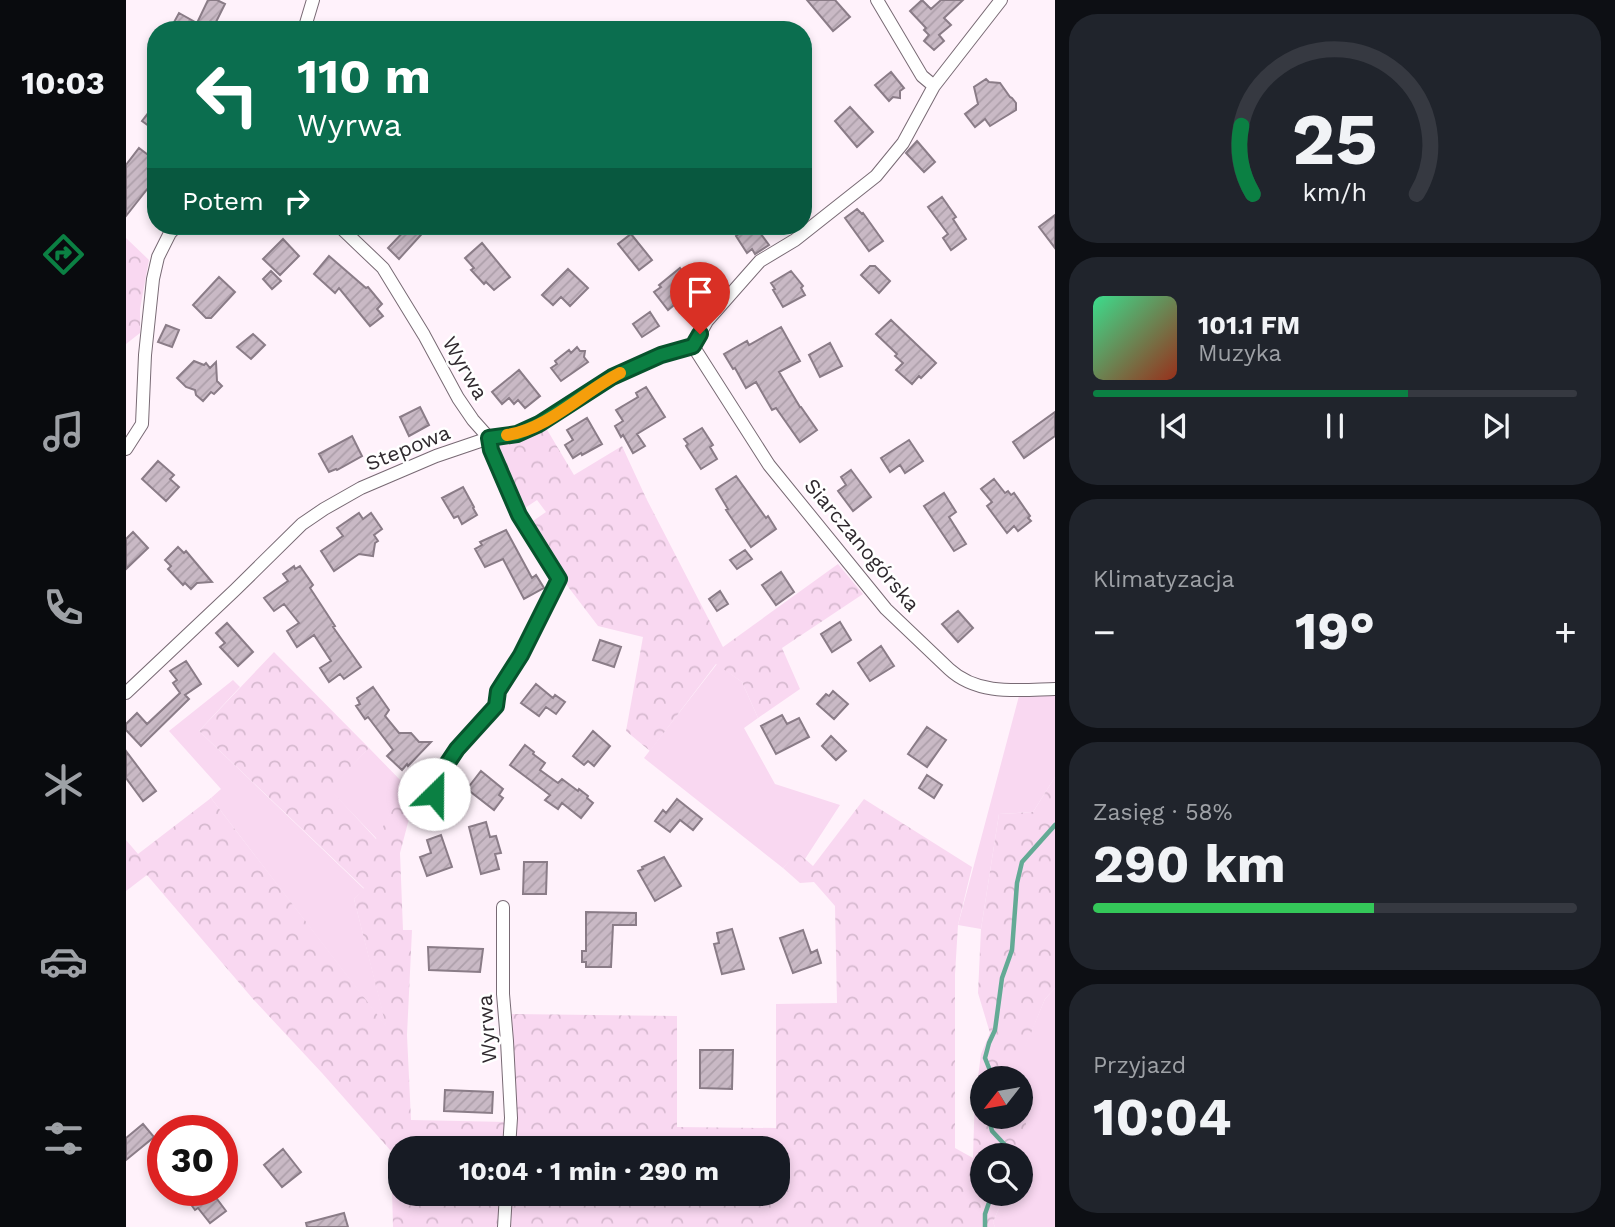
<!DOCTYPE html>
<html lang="pl">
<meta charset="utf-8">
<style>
body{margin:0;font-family:"Work Sans",sans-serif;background:#20242c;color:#f1f3f6;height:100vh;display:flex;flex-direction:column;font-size:26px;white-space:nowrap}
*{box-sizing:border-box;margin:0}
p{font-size:23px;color:#9ea1a6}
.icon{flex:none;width:38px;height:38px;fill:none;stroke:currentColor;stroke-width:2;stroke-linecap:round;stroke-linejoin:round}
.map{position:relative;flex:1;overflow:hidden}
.details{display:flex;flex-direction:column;gap:14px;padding:14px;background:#0d0f14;width:560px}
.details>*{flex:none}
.guide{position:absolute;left:21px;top:21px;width:665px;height:214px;border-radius:28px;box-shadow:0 4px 10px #0003;background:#0b6e4f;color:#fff;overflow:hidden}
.needle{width:46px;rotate:239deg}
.buttons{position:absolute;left:844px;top:1066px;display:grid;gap:14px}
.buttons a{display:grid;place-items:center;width:63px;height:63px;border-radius:50%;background:#171b24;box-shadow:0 4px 10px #0003;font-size:35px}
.speed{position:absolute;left:21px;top:1115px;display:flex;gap:14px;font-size:35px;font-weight:700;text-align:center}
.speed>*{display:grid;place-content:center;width:91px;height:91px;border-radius:50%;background:#171b24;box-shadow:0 4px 10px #0003;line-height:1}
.speed .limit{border:10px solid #d22;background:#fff;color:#111}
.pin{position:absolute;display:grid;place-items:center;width:60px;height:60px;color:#fff;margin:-72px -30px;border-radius:50% 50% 50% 0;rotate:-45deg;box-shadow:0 0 7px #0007}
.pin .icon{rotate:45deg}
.me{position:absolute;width:77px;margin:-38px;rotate:23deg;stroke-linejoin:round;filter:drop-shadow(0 0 5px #0008)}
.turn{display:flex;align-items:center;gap:24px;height:147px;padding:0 35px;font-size:32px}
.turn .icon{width:91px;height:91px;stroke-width:2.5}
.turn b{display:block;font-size:49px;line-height:60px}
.then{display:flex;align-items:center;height:66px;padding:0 35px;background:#0003;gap:14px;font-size:26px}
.big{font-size:52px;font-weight:700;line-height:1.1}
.details .tile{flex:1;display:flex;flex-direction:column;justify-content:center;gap:10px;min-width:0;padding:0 24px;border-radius:28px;background:#20242c}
.details .dial{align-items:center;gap:0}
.dial svg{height:182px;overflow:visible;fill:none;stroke:#363941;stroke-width:7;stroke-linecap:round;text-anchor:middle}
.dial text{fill:#f1f3f6;stroke:none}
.song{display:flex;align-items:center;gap:21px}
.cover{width:84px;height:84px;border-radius:10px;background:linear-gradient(135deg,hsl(150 70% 55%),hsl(10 70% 35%))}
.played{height:7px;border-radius:4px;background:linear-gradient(90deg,#0b8043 65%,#363941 65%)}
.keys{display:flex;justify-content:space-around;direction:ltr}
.heat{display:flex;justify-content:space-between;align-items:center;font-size:38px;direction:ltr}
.charge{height:10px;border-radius:5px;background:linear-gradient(90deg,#34c759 58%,#363941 0)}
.trip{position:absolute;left:262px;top:1136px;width:402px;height:70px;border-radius:28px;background:#171b24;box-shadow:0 4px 10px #0003;font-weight:700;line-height:70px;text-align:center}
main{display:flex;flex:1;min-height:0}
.dock{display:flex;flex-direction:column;width:126px;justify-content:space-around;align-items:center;background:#090b0e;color:#9ea1a6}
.dock .icon{width:49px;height:49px}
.dock .active{color:#0b8043}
.dock b{font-size:32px;color:#f1f3f6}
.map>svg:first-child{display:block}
.grass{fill:#f9d8f1}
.forest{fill:url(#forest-crowns)}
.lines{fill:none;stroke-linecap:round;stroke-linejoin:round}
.stream{stroke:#63aa95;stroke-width:4.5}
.building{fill:url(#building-hatch);stroke:#8a7c87;stroke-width:2}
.minor-casing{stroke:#786a74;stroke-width:14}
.minor{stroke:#fff;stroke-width:12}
.route-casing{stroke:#07532c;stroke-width:18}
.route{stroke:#0b8043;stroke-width:12}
.slow{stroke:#f59e0b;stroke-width:12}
.labels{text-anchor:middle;stroke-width:5;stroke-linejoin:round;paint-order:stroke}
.street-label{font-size:21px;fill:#2f292e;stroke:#fff}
</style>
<main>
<nav class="dock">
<b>10:03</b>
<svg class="icon active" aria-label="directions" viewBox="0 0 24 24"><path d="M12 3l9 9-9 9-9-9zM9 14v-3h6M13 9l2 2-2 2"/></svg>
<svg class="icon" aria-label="music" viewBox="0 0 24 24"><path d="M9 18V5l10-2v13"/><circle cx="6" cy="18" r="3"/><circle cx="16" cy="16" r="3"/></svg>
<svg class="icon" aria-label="phone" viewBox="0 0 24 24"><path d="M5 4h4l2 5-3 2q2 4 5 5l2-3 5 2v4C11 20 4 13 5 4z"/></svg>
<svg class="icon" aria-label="climate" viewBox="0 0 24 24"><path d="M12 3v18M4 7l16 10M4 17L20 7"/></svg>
<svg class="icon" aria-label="car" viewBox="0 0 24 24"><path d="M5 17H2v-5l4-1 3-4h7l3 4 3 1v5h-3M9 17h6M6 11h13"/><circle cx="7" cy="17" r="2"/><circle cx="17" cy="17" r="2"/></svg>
<svg class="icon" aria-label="filters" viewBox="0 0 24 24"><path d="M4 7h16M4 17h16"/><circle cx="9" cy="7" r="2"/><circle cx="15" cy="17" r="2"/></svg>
</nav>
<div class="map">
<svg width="929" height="1227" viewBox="0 0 929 1227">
<defs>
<pattern id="forest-crowns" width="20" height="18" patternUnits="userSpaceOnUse" patternTransform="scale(1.75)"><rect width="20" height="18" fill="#f9d8f1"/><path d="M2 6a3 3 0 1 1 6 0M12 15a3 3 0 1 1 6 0" fill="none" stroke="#d6b9cf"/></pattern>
<pattern id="building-hatch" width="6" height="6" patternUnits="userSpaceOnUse" patternTransform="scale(1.75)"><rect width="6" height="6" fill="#c9b9c5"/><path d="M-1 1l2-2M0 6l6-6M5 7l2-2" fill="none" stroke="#ad9faa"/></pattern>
</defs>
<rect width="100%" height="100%" fill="#fff2fb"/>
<path class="grass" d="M591 664 616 682 632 718 618 728 649 784 714 805 679 859 671 853 657 868 518 758Z
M107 680 114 687 73 731 238 889 228 899 261 1028 85 798 95 789 43 731Z
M929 694V777L907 812 873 814 855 929 832 925 893 696Z
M243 748 280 786 251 839 203 789Z
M929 988V1227H869L867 1222 879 1194H894V1179L900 1178 894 1078H893L890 1067 919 999Z"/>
<path class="forest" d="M0 238 23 260 14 309V333L0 344Z
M420 428 448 475 496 446 520 498 597 647 712 564 737 594 656 648 674 689 632 718 616 682 590 664 524 751 500 731 517 637 472 626 440 584 404 523 420 512 411 500 399 508 368 444 391 438Z
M148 652 243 748 204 789 250 839 280 786 289 796 274 853 277 930H286L281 1035 285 1120 382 1122 380 1148H275V1194H376L374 1227H267L265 1151 196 1073 127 999 21 875 0 891V840L12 854 85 798 260 1026 228 899 238 888 73 731Z
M929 777V988L919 999 891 1067 893 1078H856V1116H894V1086L900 1116V1178L894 1179V1155H856V1194H879L867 1222 869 1227H385L386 1194H653V1148H388L386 1014 551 1016V1127L650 1128V1004L711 1003 709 906 688 882 674 883 657 868 671 852 687 866 738 799 846 867 832 925 829 974V1148L847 1158 849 1091 852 1077 855 1054 864 1033 852 993 855 929 873 814 907 812Z"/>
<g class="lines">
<path class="stream" d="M867 1078 859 1058 863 1043 869 1030 876 978 886 950 891 883 896 862 929 825
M862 1116 866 1131 879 1145 880 1155
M859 1227V1214L866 1194"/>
</g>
<path class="building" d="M82 0H91L99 4 86 30H58L47 24 53 13 71 23Z
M681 0H709L724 17 707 31Z
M796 0 805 9 815 0H837L818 18 825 25 813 35 818 41 808 50 798 41 803 35 798 30 800 28 784 11Z
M765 72 778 88 774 91V98L767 97 763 101 749 85Z
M860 79 863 82 874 83 884 97 886 98 890 103V110L864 126 859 119 849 127 839 114 852 104 848 87Z
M30 103V131L16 121Z
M724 107 747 132 731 147 709 121Z
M791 141 809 162 798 172 780 153Z
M13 148 30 161V178L0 216V165Z
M816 197 830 217 827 219 840 239 825 250 817 238 822 234 802 207Z
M731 209 736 214 737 213 757 241 743 251 719 218Z
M929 215V248L913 227Z
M283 226H303L273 259 262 248Z
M624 226H629L643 245 629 254 626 249 621 253 610 236Z
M505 234 526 260 513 270 492 244Z
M157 239 173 256 154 275 137 259Z
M356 243 384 277 368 290 360 282 358 284 345 270 348 268 339 258Z
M203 256 240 288 242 287 256 304 251 309 257 316 244 326 213 288 209 293 188 274Z
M744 266H749L764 281 753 293 735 275Z
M554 268 569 288 542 310 528 292 535 287 533 285Z
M442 269 462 288 444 306 435 297 427 305 416 295Z
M145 271 155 281 146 289 137 279Z
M665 271 677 286 675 288 679 295 657 307 647 290 649 289 645 283Z
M93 277 109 292 85 318H80L67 305Z
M524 312 533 326 516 337 507 324Z
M765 320 810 363 795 378 793 376 786 384 770 370 777 363 769 356 771 354 750 334Z
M40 325 53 330 46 347 32 342Z
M655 327 674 361 653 372 674 407H675L691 430 674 442 650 408 646 410 630 382 620 388 609 368 607 369 598 354 621 341 623 345Z
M127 334 139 345 125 359 111 347Z
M704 343 716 366 694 377 683 355Z
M451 347 454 351H459L458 357 462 362 435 381 425 368 431 364 429 361 443 350 445 353Z
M68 361 78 365 80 363 84 368 90 362 91 381 96 386 88 394 85 392 77 401 70 395 69 390 60 387 51 378Z
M393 370 414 396 399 408 392 400 388 404 383 398 376 404 366 392Z
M520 387 539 417 511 434 519 446 507 453 497 435 495 437 489 426 497 421 490 410 512 397 510 393Z
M294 407 303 425 283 436 274 417Z
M929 412V436L898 458 887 442Z
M461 418 476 444 456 455 455 453 447 458 439 445 447 440 441 430Z
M576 428 587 445 584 447 591 459 575 469 560 446 562 444 558 439Z
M226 436 236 456 211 470 210 469 203 472 193 454Z
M783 440 797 461 779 473 774 465 764 472 755 458Z
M32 461 48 475 44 479 53 487 40 501 16 479Z
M725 470 745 497 727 511 712 491 720 485 715 477Z
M610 476 640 518 642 516 650 529 625 547 600 510 602 509 590 489Z
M868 479 879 493 882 491 885 495 888 493 904 516 902 518 905 521 892 531 888 526 881 533 861 506 866 502 855 489Z
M337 487 348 507 347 508 351 515 336 524 332 516 328 518 316 498Z
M818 493 830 512 823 517 840 544 828 551 798 506Z
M233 513 237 519 245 513 256 529 248 535 252 541 249 543 247 556 233 554 208 571 195 551 217 536 211 528Z
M380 530 406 578 410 575 418 588 398 599 377 559 359 567 349 549 356 545 354 542Z
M7 532 22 548 0 569V539Z
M52 547 58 553 60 551 86 582 71 583 65 589 59 583 57 585 42 569 45 566 39 560Z
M619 550 626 559 611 569 604 560Z
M168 566 169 569 174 566 187 585 184 588 209 626 207 627 235 667 218 679 214 674 203 682 194 668 205 661 188 635 171 647 161 631 173 623 158 604 148 611 138 598 162 581 157 574Z
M655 572 668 592 650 605 636 585Z
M594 591 602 604 591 611 583 599Z
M832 611 847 628 832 642 816 624Z
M714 622 725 640 706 652 695 634Z
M101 623 127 652 112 666 94 647 99 643 90 633Z
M474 640 495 647 488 667 467 660Z
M755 646 768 666 744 681 732 663Z
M60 661 75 684 59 695 63 699 15 746 0 730V724L11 713 21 724 54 693 47 683 51 680 44 671Z
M410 684 427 698 429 695 439 702 430 714 420 707 413 716 395 703Z
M247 687 263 710 259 716 273 733H285L293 742H305L282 766 281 764 276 770 261 756 267 750 242 717 239 719 230 706 234 704 231 698Z
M707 691 722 704 708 719 691 704 700 694 703 696Z
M656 715 661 724 673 718 683 737 650 754 635 726Z
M801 727 820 740 801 767 782 754Z
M467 731 484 746 468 766 462 761 458 765 447 756Z
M705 736 720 751 710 760 696 746Z
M399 745 408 752 407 754 419 763 414 770 432 783 436 779 452 791 453 789 462 796 461 798 467 803 455 818 436 803 432 809 419 800 424 795 384 765Z
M0 751 30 791 17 801 0 778Z
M355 771 377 789 373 795 377 798 368 810 341 789Z
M801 775 816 785 808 798 793 788Z
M551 799 576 819 567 830 554 820 544 832 529 821 537 810 540 813Z
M360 822 364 837 370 836 375 853 369 854 373 869 355 874 343 827Z
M315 835 326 867 301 876 294 857 305 853 301 840Z
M538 857 555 886 529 901 512 871 517 869 516 867Z
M398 862H421L420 894H397Z
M460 912 510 913V925H487L485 967H460V962H456V951H460Z
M606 929 618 969 596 974 588 944 593 943 591 933Z
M677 930 685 953 691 950 695 963 667 973 654 938Z
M302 947 357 949 354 972 303 970Z
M574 1050H607L606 1089 574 1088Z
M319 1090 367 1092 366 1113 318 1111Z
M17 1124 28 1137 0 1160V1138Z
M157 1149 175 1172 156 1187 138 1165Z
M64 1190H81L86 1197 88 1195 100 1211 84 1223 72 1208 69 1210 58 1195Z
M218 1213 222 1227H181L180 1223Z"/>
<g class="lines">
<g class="minor-casing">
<path id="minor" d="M751 0 796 76 808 86
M178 30 187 0
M213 226 257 268 298 335 332 398 347 420 363 438 365 450 393 515 433 579 395 655 372 691 370 706 331 749 315 773 308 794
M567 346 643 465 760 609 823 669C852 696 893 690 929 689
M0 449 16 424 19 355 27 279 32 257 44 233 51 226
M0 693 109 590 176 524 198 509 235 488 310 456 363 438 391 434 413 424 486 377 535 355 567 346 581 321 634 261 669 240 750 176 777 143 808 86 875 0
M377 907V994L381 1041 385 1118 383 1148
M378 1227 380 1194"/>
</g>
<use href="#minor" class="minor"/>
</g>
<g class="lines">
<g class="route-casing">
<path id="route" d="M308 794 315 773 331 749 370 706 372 691 395 655 433 579 393 515 365 450 363 438 391 434 413 424 486 377 535 355 567 346 574 334"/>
</g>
<use href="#route" class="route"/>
<path class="slow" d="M381 435C422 429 457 392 494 373"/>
</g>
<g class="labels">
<g class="street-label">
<text transform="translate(339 368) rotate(60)" y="7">Wyrwa</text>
<text transform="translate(282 448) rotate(-22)" y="7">Stepowa</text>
<text transform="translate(736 545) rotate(50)" y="7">Siarczanogórska</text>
<text transform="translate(361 1029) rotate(-94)" y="7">Wyrwa</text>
</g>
</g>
</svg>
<div class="buttons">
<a><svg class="needle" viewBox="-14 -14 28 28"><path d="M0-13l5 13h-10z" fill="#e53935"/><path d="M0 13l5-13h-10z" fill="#9ea1a6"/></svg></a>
<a><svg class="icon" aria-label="search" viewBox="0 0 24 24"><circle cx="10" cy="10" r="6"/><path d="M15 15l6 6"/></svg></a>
</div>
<div class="speed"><div class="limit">30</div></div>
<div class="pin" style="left:574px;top:334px;background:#d93025"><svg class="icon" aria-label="arrive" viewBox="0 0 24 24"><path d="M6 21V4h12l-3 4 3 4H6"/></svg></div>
<svg class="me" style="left:308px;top:794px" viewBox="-20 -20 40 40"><circle r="19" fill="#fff"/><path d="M0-13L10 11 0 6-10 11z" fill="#0b8043"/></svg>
<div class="trip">10:04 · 1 min · 290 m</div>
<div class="guide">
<div class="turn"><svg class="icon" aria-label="left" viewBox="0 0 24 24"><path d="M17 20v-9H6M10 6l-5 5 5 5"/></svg><div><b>110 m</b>Wyrwa</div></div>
<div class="then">Potem<svg class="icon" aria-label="right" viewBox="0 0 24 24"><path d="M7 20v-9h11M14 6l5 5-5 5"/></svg></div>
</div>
</div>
<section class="details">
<div class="tile dial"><svg viewBox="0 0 100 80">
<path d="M14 69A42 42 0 1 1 86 69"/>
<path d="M14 69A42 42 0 0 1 9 39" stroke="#0b8043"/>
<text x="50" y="56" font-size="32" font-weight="700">25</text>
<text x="50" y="72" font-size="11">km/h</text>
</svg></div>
<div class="tile">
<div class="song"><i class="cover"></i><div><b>101.1 FM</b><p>Muzyka</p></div></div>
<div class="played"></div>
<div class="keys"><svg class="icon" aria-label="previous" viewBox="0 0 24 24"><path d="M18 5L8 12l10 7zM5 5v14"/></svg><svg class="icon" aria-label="pause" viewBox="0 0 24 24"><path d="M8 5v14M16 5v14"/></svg><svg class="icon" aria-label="next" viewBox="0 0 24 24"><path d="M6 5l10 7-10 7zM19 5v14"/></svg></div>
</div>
<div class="tile"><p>Klimatyzacja</p>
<div class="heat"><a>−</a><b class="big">19°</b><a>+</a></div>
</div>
<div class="tile"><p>Zasięg · 58%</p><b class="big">290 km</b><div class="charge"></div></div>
<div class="tile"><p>Przyjazd</p><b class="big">10:04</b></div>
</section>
</main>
